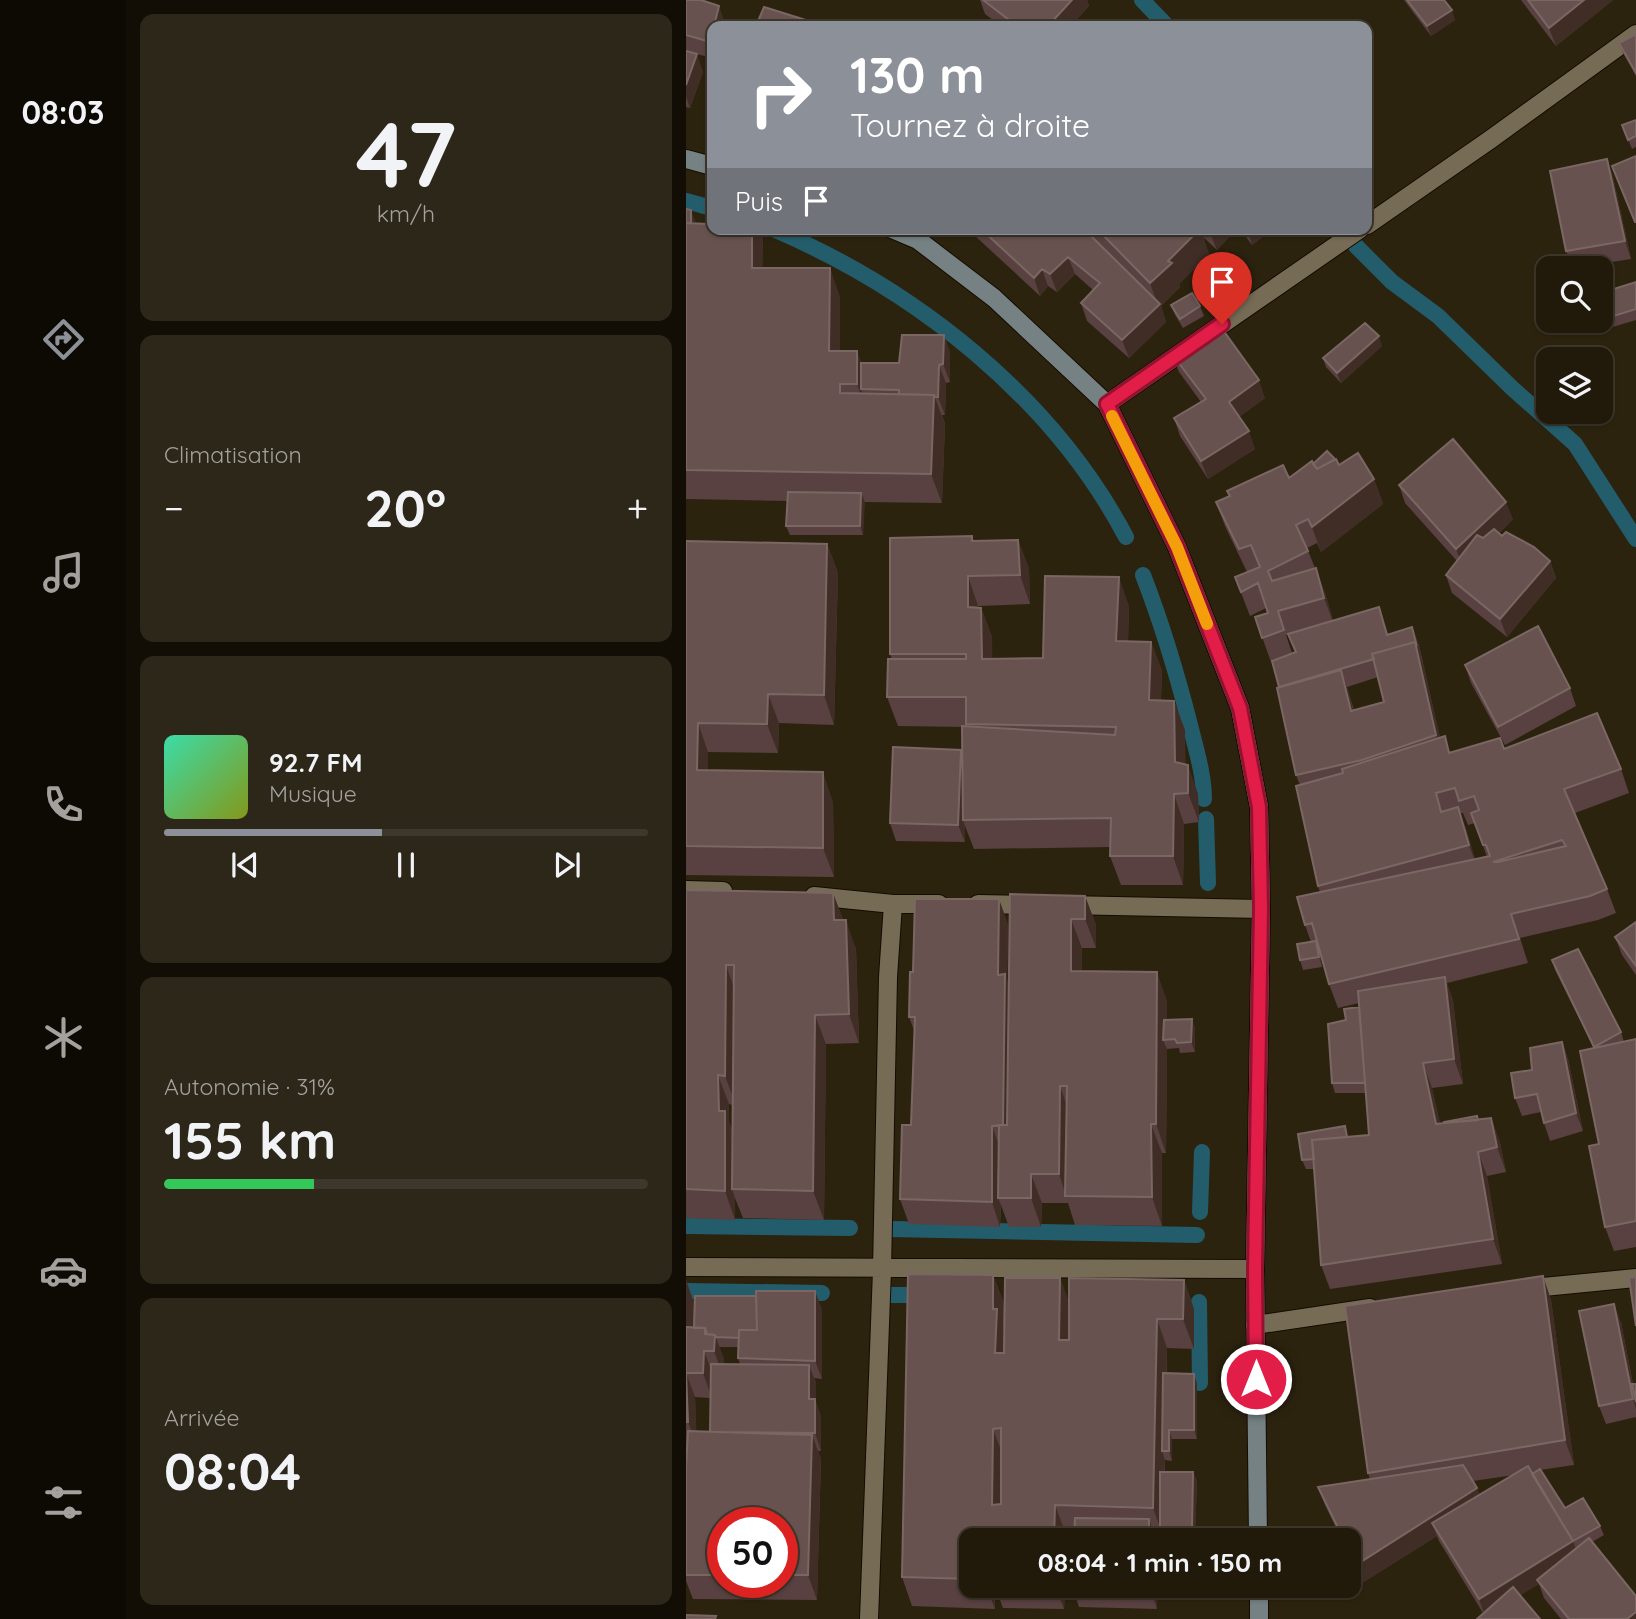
<!DOCTYPE html>
<html lang="fr">
<meta charset="utf-8">
<style>
body{margin:0;font-family:Quicksand,sans-serif;background:#2d2719;color:#f1f3f6;height:100vh;display:flex;flex-direction:column;font-size:26px;white-space:nowrap}
*{box-sizing:border-box;margin:0}
p{font-size:23px;color:#a2a19d}
.icon{flex:none;width:38px;height:38px;fill:none;stroke:currentColor;stroke-width:2;stroke-linecap:round;stroke-linejoin:round}
.map{position:relative;flex:1;overflow:hidden}
.drawer{display:flex;flex-direction:column;gap:14px;padding:14px;background:#120e06;width:560px}
.drawer>*{flex:none}
.banner{position:absolute;left:21px;top:21px;width:665px;height:214px;border-radius:14px;box-shadow:0 2px 5px #0004,0 0 0 2px #3e382c;background:#8c9099;color:#fff;overflow:hidden}
.buttons{position:absolute;left:850px;top:256px;display:grid;gap:14px}
.buttons a{display:grid;place-items:center;width:77px;height:77px;border-radius:14px;background:#211a0b;box-shadow:0 2px 5px #0004,0 0 0 2px #3e382c;font-size:35px}
.speed{position:absolute;left:21px;top:1507px;display:flex;gap:14px;font-size:35px;font-weight:700;text-align:center}
.speed>*{display:grid;place-content:center;width:91px;height:91px;border-radius:50%;background:#211a0b;box-shadow:0 2px 5px #0004,0 0 0 2px #3e382c;line-height:1}
.speed .limit{border:10px solid #d22;background:#fff;color:#111}
.pin{position:absolute;display:grid;place-items:center;width:60px;height:60px;color:#fff;margin:-72px -30px;border-radius:50% 50% 50% 0;rotate:-45deg;box-shadow:0 0 7px #0007}
.pin .icon{rotate:45deg}
.me{position:absolute;width:77px;margin:-38px;rotate:0deg;stroke-linejoin:round;filter:drop-shadow(0 0 5px #0008)}
.turn{display:flex;align-items:center;gap:24px;height:147px;padding:0 28px;font-size:32px}
.turn .icon{width:91px;height:91px;stroke-width:2.5}
.turn b{display:block;font-size:49px;line-height:60px}
.then{display:flex;align-items:center;height:66px;padding:0 28px;background:#0003;gap:14px;font-size:26px}
.big{font-size:52px;font-weight:800;line-height:1.1}
.drawer .card{flex:1;display:flex;flex-direction:column;justify-content:center;gap:10px;min-width:0;padding:0 24px;border-radius:14px;background:#2d2719}
.drawer .dial{align-items:center;gap:0}
.dial b{font-size:91px;line-height:1}
.song{display:flex;align-items:center;gap:21px}
.cover{width:84px;height:84px;border-radius:10px;background:linear-gradient(135deg,hsl(160 70% 55%),hsl(70 70% 35%))}
.played{height:7px;border-radius:4px;background:linear-gradient(90deg,#8c9099 45%,#3e382c 45%)}
.keys{display:flex;justify-content:space-around;direction:ltr}
.heat{display:flex;justify-content:space-between;align-items:center;font-size:38px;direction:ltr}
.charge{height:10px;border-radius:5px;background:linear-gradient(90deg,#34c759 31%,#3e382c 0)}
.trip{position:absolute;left:273px;top:1528px;width:402px;height:70px;border-radius:14px;background:#211a0b;box-shadow:0 2px 5px #0004,0 0 0 2px #3e382c;font-weight:800;line-height:70px;text-align:center}
main{display:flex;flex:1;min-height:0}
.dock{display:flex;flex-direction:column;width:126px;justify-content:space-around;align-items:center;background:#0d0a04;color:#a2a19d}
.dock .icon{width:49px;height:49px}
.dock .selected{color:#8c9099}
.dock b{font-size:32px;color:#f1f3f6}
.map>svg:first-child{display:block}
.lines{fill:none;stroke-linecap:round;stroke-linejoin:round}
.stream{stroke:#235d6c;stroke-width:16}
.street-casing{stroke:#140c00;stroke-width:20}
.secondary-casing{stroke:#140c00;stroke-width:20}
.street{stroke:#766c56;stroke-width:18}
.secondary{stroke:#758183;stroke-width:18}
.wall{fill:#584140;fill-rule:evenodd}
.shaded-wall{fill:#402e26}
.building{fill:#67524f;stroke:#7a6763;stroke-width:2;fill-rule:evenodd}
.route-casing{stroke:#92132f;stroke-width:18}
.route{stroke:#e11d48;stroke-width:12}
.slow{stroke:#f59e0b;stroke-width:12}
</style>
<main>
<nav class="dock">
<b>08:03</b>
<svg class="icon selected" aria-label="directions" viewBox="0 0 24 24"><path d="M12 3l9 9-9 9-9-9zM9 14v-3h6M13 9l2 2-2 2"/></svg>
<svg class="icon" aria-label="music" viewBox="0 0 24 24"><path d="M9 18V5l10-2v13"/><circle cx="6" cy="18" r="3"/><circle cx="16" cy="16" r="3"/></svg>
<svg class="icon" aria-label="phone" viewBox="0 0 24 24"><path d="M5 4h4l2 5-3 2q2 4 5 5l2-3 5 2v4C11 20 4 13 5 4z"/></svg>
<svg class="icon" aria-label="climate" viewBox="0 0 24 24"><path d="M12 3v18M4 7l16 10M4 17L20 7"/></svg>
<svg class="icon" aria-label="car" viewBox="0 0 24 24"><path d="M5 17H2v-5l4-1 3-4h7l3 4 3 1v5h-3M9 17h6M6 11h13"/><circle cx="7" cy="17" r="2"/><circle cx="17" cy="17" r="2"/></svg>
<svg class="icon" aria-label="filters" viewBox="0 0 24 24"><path d="M4 7h16M4 17h16"/><circle cx="9" cy="7" r="2"/><circle cx="15" cy="17" r="2"/></svg>
</nav>
<section class="drawer">
<div class="card dial"><b>47</b><p>km/h</p></div>
<div class="card"><p>Climatisation</p>
<div class="heat"><a>−</a><b class="big">20°</b><a>+</a></div>
</div>
<div class="card">
<div class="song"><i class="cover"></i><div><b>92.7 FM</b><p>Musique</p></div></div>
<div class="played"></div>
<div class="keys"><svg class="icon" aria-label="previous" viewBox="0 0 24 24"><path d="M18 5L8 12l10 7zM5 5v14"/></svg><svg class="icon" aria-label="pause" viewBox="0 0 24 24"><path d="M8 5v14M16 5v14"/></svg><svg class="icon" aria-label="next" viewBox="0 0 24 24"><path d="M6 5l10 7-10 7zM19 5v14"/></svg></div>
</div>
<div class="card"><p>Autonomie · 31%</p><b class="big">155 km</b><div class="charge"></div></div>
<div class="card"><p>Arrivée</p><b class="big">08:04</b></div>
</section>
<div class="map">
<svg width="950" height="1619" viewBox="0 0 950 1619">
<rect width="100%" height="100%" fill="#2c230f"/>
<g class="lines">
<path class="stream" d="M456 0 481 26
M0 201 26 208
M87 229C230 290 366 397 440 537
M657 229 670 246 706 282 752 316 826 388 889 444 950 539
M457 575C476 624 491 674 504 725 510 749 518 775 518 799
M520 819 522 883
M514 1212 516 1152
M0 1226 164 1228
M204 1229 511 1235
M0 1291 136 1293
M203 1295H241
M513 1302 514 1383"/>
<g class="street-casing">
<path id="street" d="M681 225 805 139 950 34
M421 404 674 229
M0 890 37 891
M128 896 207 904H253
M292 904 348 905
M379 905 575 909
M0 1267 569 1269
M837 1289 950 1278
M569 1325 684 1308
M183 1619 196 1270 202 977 207 904"/>
</g>
<g class="secondary-casing">
<path id="secondary" d="M0 159 26 166
M206 229 232 240 308 298 421 404 491 547 554 708 573 807 575 909 569 1269 572 1540
M573 1586V1619"/>
</g>
<use href="#street" class="street"/>
<use href="#secondary" class="secondary"/>
</g>
<path class="wall" d="M0 0 39 23V26H26V58L7 53 17 72 4 108 0 107Z
M294 0H401L403 6 385 26H315L299 14Z
M718 0H758L769 20 745 36Z
M835 0H927L870 46Z
M950 34V76L937 53 933 43Z
M950 120V147L946 149 936 125Z
M921 159 927 177 945 259 886 268 880 251Z
M0 209 10 223 26 229H74L77 237 76 268 154 297V351L175 363H213L258 335 264 353V382L260 383 259 415H256L259 424 256 503 178 502 177 535H104L100 526 102 501 0 499Z
M284 229H550L531 250 517 237 523 254 493 284 494 287 475 306 480 322 443 358 401 321 395 303 407 290 389 274 371 292 362 286 354 296 286 233Z
M554 229H583L584 231 566 245Z
M950 282V320L903 334 898 320Z
M485 305 514 306 518 316 497 328 489 315Z
M696 346 655 383 640 367 637 358Z
M486 354 579 398 553 417 569 449 522 479 494 436 488 418 515 402 493 372Z
M654 464 688 479 697 504 635 552 631 543 621 548 639 593 647 621 699 625 702 634 726 627 733 645 754 738 764 752 818 749 935 769 943 793 889 813 921 889 930 913 912 920 834 938 842 963 761 983 767 1001 777 1084 746 1088 754 1124 805 1118 814 1143 820 1172 801 1176 816 1264 644 1289 635 1265 628 1169H620L616 1160 663 1137 683 1135 680 1093H649L646 1083 660 1020 673 1007V1003L652 1008 643 984 633 948 636 967 617 970 614 960 625 942 619 925 634 892 632 886 614 785 610 775 594 687 586 662H585L569 617 582 613 580 608 564 616 549 577 561 572 539 526 530 502 603 478ZM600 635H603L609 652 606 653ZM692 677 698 702 668 710 661 687ZM774 813H777L782 825 789 823 801 857 789 859Z
M713 485 827 519 813 533 864 561 870 578 821 637 766 593 760 575 771 561 719 503Z
M286 536 288 541 332 540 343 569 344 604 292 606V608H295L306 637V659L357 658 443 606 442 641 465 642 476 671 475 700 488 701 499 730V764L512 794 513 822 498 824 497 885H435L424 856V847L288 849 279 826V842L210 841 204 823 276 754 281 727 212 726 201 697 206 659 204 654Z
M0 541 141 544 152 573 148 725 93 723 92 753 22 752V770L147 802 148 877 0 875Z
M779 665 884 688 890 706 819 745 785 683Z
M0 890 147 893 157 920 170 949 173 1043 140 1044 138 1220 57 1218 49 1198V1220L0 1218ZM43 1104 47 1105V1132L43 1122Z
M399 896 410 925V948H396V971L481 1001V1020L506 1019 509 1029V1052L494 1053 493 1048 481 1049 480 1153H476V1226L389 1225 382 1203H356L355 1227H323L315 1205 314 1227 223 1224 214 1199 225 1125 228 1030 223 1017 227 972 322 924 321 980 323 985Z
M950 922V975L936 955 929 937Z
M866 960 935 1032 938 1042 950 1039V1247L928 1251 919 1227 913 1144 908 1048 869 970Z
M876 1042 882 1059 897 1131 864 1141 858 1123 855 1112 836 1116 829 1098 846 1070Z
M307 1275 318 1304V1328L374 1278 383 1303 498 1280 508 1309V1349L481 1348V1373L508 1374 511 1384V1439H486V1461L479 1460V1472H507L511 1481 509 1537H469L380 1534 285 1540V1586H379L378 1609 317 1608 309 1587V1609L226 1606 216 1577Z
M857 1276 865 1300 888 1465 854 1470 879 1508 914 1526 918 1535 906 1542 950 1619H875L858 1598 853 1584 797 1613 753 1541 751 1536 676 1583 663 1556V1540H656L639 1505 632 1487 684 1479 682 1473ZM828 1475 794 1495 787 1481Z
M0 1280 8 1303 136 1309V1379L128 1378 130 1383V1402L135 1417V1451H132L135 1459 131 1600 7 1599 0 1581ZM33 1347H52V1358L54 1364H38V1359ZM9 1397 24 1398V1432H10ZM37 1522H96V1582H37Z
M935 1322 947 1384H950V1417L920 1424 913 1406Z
M470 1586 471 1609 393 1607 387 1589Z"/>
<path class="shaded-wall" d="M386 0H401L403 6 385 26H362Z
M898 0H927L870 46 863 28Z
M33 6 39 23V26H28Z
M766 10 769 20 745 36 741 26Z
M11 54 17 72 4 108 0 96V85Z
M921 159 927 177 945 259 939 241Z
M5 210 11 227 5 234Z
M66 229H74L77 237 76 297 66 268Z
M514 229 523 254 493 284 494 287 475 306 480 322 443 358 436 340 472 306 464 283 482 261Z
M527 229H550L531 250 524 233Z
M570 229H583L584 231 566 245 563 235Z
M382 257 389 274 371 292 364 274Z
M144 268 154 297V380L143 351Z
M356 269 362 286 354 296 348 278Z
M258 335 264 353V382L257 364Z
M693 336 696 346 655 383 651 373Z
M171 351 182 381 175 389 181 407V413L171 384Z
M253 365 260 383 259 415 252 397Z
M573 380 579 398 549 420 543 402Z
M248 395 259 424 256 503 245 474Z
M563 431 569 449 522 479 515 461Z
M688 479 697 504 635 552 626 527Z
M175 493 179 502 177 535 174 526Z
M820 502 827 519 777 567 770 549Z
M332 540 343 569 344 604 334 575Z
M141 544 152 573 148 725 138 695Z
M864 561 870 578 821 637 814 619Z
M630 568 639 593 647 622 638 598Z
M282 576 292 606V636L282 607Z
M433 577 443 606 441 670 430 641Z
M295 608 306 637 307 688 296 659Z
M726 627 733 645 736 661 730 643Z
M465 642 476 671 474 729 463 700Z
M729 642 738 667 759 759 750 735Z
M655 670 663 694 674 735 665 711Z
M82 694 93 723 92 753 81 724Z
M488 701 499 730 500 791 489 762Z
M12 723 22 752V799L11 770Z
M275 750 281 768 277 820 279 826V842L272 825Z
M502 765 512 794 513 822 502 793Z
M137 772 147 802 148 877 137 848Z
M488 794 498 824 497 885 487 856Z
M772 807 781 831 792 869 783 845Z
M147 893 158 922 148 920Z
M399 896 410 925V948L399 919Z
M313 899 322 924 321 980 328 999 326 1150 317 1126 312 975Z
M385 919 396 948V1000L385 971Z
M160 920 170 949 173 1043 163 1014Z
M630 941 633 951 636 967 633 957Z
M40 965 50 994V1105L39 1076Z
M471 972 481 1001V1040H477L481 1049 480 1153 470 1124Z
M759 977 767 1001 777 1084 768 1059Z
M129 1015 140 1044 138 1220 127 1191Z
M506 1019 509 1029V1052L505 1042Z
M876 1042 882 1059 897 1131 890 1113Z
M737 1063 746 1088 759 1149 750 1124Z
M32 1075 43 1104V1122L50 1140 46 1189 49 1198V1220L39 1191 33 1111Z
M374 1086 384 1115 380 1196 373 1174Z
M805 1118 814 1143 820 1172 811 1147Z
M465 1124 476 1153V1226L466 1197Z
M306 1126 315 1151 312 1198 315 1205 314 1227 306 1202Z
M792 1152 801 1176 816 1264 807 1239Z
M345 1174 356 1203 355 1227 345 1198Z
M307 1275 318 1304 317 1327 322 1338 320 1382 309 1353 307 1309Z
M857 1276 865 1300 888 1465 879 1440Z
M374 1278 385 1307 384 1369 373 1340Z
M0 1280 8 1303 7 1352 0 1331Z
M498 1280 508 1309V1349L497 1319Z
M129 1291 136 1309V1379L129 1361Z
M928 1304 935 1322 950 1401V1409L947 1399Z
M471 1319 481 1348 479 1451H476L479 1460 477 1528H474L467 1508Z
M29 1335 38 1359 37 1376 28 1351Z
M18 1351 27 1375 26 1398 17 1373Z
M123 1365 130 1383V1402L135 1417V1451L129 1433 123 1399Z
M0 1373 9 1397 11 1446 2 1422Z
M508 1374 511 1384V1439L508 1430Z
M307 1429 318 1458 317 1534 306 1505Z
M483 1430 486 1439V1461L483 1451Z
M126 1435 135 1459 131 1600 122 1575Z
M507 1472 511 1481 509 1537 506 1528Z
M791 1488 798 1506 746 1523 751 1536 676 1583 670 1565Z
M369 1505 380 1534V1540H368Z
M463 1519 469 1537V1540H463Z
M887 1541 893 1558 851 1580 853 1584 799 1617 793 1599Z
M300 1586H308L309 1609Z
M369 1586H379L378 1609Z
M464 1586H470L471 1609 465 1591Z
M950 1612V1619H941Z"/>
<path class="building" d="M0 0H15L33 6 28 26H26V32L24 42 0 35Z
M297 0H386L362 26H341L334 21 331 26Z
M721 0H758L766 10 741 26Z
M842 0H898L863 28Z
M78 7 139 26H70Z
M950 34V73L933 43Z
M0 51 11 54 0 85Z
M950 120V136L942 140 936 125Z
M950 156V222H949L926 166Z
M921 159 939 241 880 251 864 171Z
M21 206 26 207V229H66V268H144L143 351H171V384H154V393L248 395 245 474 0 470V223L22 224Z
M0 209 5 210V223H0Z
M295 229H398L474 304 436 340 395 303 414 283 382 257 364 274 356 269 348 278Z
M411 229H514L482 261 486 263 464 283Z
M558 229H570L563 235Z
M950 282V309L915 320V293Z
M506 293 514 306 494 319 485 305Z
M898 320H914L900 325Z
M532 323 573 380 543 402 563 431 515 461 488 418 520 399 486 354Z
M679 323 693 336 651 373 637 358Z
M216 335H258L257 364 253 365 252 397H249L248 395 213 394V390L175 389V363H213Z
M767 439 820 502 770 549 713 485Z
M641 451 649 459 631 469 627 464Z
M672 453 688 479 626 527 622 519 610 525 622 551 582 571 586 581 630 568 638 598 592 611 598 630 576 638 569 617 582 613 572 583 555 592 549 577 574 567 565 545 553 549 530 502 544 496 541 491 597 465 603 478 626 461 631 469 650 459 653 465Z
M102 492 175 493 174 526H100Z
M808 529 816 536 820 532 848 547 864 561 814 619 760 575 791 535 797 538Z
M286 536V541L332 540 334 575 282 576V607L295 608 296 659 357 658 359 576 433 577 430 641 465 642 463 700 488 701 489 762 502 765V793L488 794 487 856H424L425 818 277 820 276 726 429 735 430 727 280 724V697H201L202 659H280V654H204V538Z
M0 541 141 544 138 695 82 694 81 724 12 723 11 770 137 772V848L0 846Z
M693 607 701 635 726 627 730 643 729 642 686 654 688 659 593 687 586 661 610 652 602 634Z
M852 626 884 688 812 727 779 665Z
M729 642 750 735 676 760 610 775 591 688 655 670 665 711 698 702 686 654Z
M911 713 935 769 878 789 921 889 904 896 825 914 833 939 643 984 626 923 619 925 611 897 804 856 800 845H797L785 813 793 810 788 796 773 801 769 788 750 793 755 812 772 807 783 845 632 886 610 786 657 773 656 769 759 736 763 753 814 738 818 749ZM876 840 880 846 812 862H807Z
M207 747 275 750 272 825 204 823Z
M0 890 147 893 148 920H160L163 1014 129 1015 127 1191 46 1189 48 965H40L39 1076 32 1075 33 1111H39V1191L0 1189Z
M324 894 399 896V919H385V971L471 972 470 1124H465L466 1197 379 1196 381 1086H374L373 1174H345V1198H312L313 1125H321Z
M229 899H313L312 975 319 974 317 1125 306 1126V1202L214 1199 216 1125H225L229 1017H223L224 972H227Z
M950 922V966L929 937Z
M630 941 633 957 614 960 611 944Z
M892 949 935 1032 908 1047 866 960Z
M759 977 768 1059 737 1063 750 1124 805 1118 811 1147 792 1152 807 1239 635 1265 626 1140 683 1135 672 991Z
M673 1007 679 1083H646L642 1024 660 1020 658 1009Z
M506 1019 505 1042 491 1043 489 1039 477 1040 478 1020Z
M950 1039V1221L919 1227 903 1146 913 1144 894 1051Z
M876 1042 890 1113 858 1123 851 1094 829 1098 825 1073 846 1070 844 1048Z
M791 1116 792 1120 758 1123V1122Z
M659 1126 661 1137 626 1140 628 1159 616 1160 612 1134Z
M222 1274 307 1275V1309H311L309 1353H318L319 1278H374L373 1340H383V1278L498 1280 497 1319H471L467 1508 369 1505 368 1540H285V1579L216 1577ZM315 1428V1504L306 1505 307 1429Z
M857 1276 879 1440 682 1473 659 1306Z
M950 1277V1326L943 1278Z
M70 1291H129V1361L52 1358 53 1330H71Z
M9 1296H70L71 1330H53V1338L30 1337 29 1335 21 1334 19 1328H8Z
M928 1304 947 1399 913 1406 893 1311Z
M0 1327 19 1328V1334L29 1335 28 1351H18L17 1373H0L2 1422H0Z
M25 1364 123 1365V1399H129V1433L24 1432Z
M477 1373 508 1374V1430H483V1451H476Z
M946 1384H950V1402Z
M2 1431 126 1435 122 1575H96V1522H37V1575H0V1468Z
M777 1465 791 1488 670 1565 663 1551V1540H658L632 1487Z
M842 1466 887 1541 793 1599 746 1523Z
M854 1469 879 1508 897 1498 914 1526 887 1541 846 1474Z
M474 1472H507L506 1528H474Z
M389 1518 463 1519V1540H388Z
M903 1538 950 1596V1612L941 1619H883L851 1580Z
M387 1586H464L465 1591 387 1589Z
M827 1587 854 1619H791Z
M0 1615 30 1616 29 1619H0Z"/>
<g class="lines">
<g class="route-casing">
<path id="route" d="M536 324 421 404 491 547 554 708 573 807 575 909 569 1269 570 1379"/>
</g>
<use href="#route" class="route"/>
<path class="slow" d="M426 416 491 547 521 624"/>
</g>
</svg>
<div class="buttons">
<a><svg class="icon" aria-label="search" viewBox="0 0 24 24"><circle cx="10" cy="10" r="6"/><path d="M15 15l6 6"/></svg></a>
<a><svg class="icon" aria-label="layers" viewBox="0 0 24 24"><path d="M12 4l9 5-9 5-9-5zM3 14l9 5 9-5"/></svg></a>
</div>
<div class="speed"><div class="limit">50</div></div>
<div class="pin" style="left:536px;top:324px;background:#d93025"><svg class="icon" aria-label="arrive" viewBox="0 0 24 24"><path d="M6 21V4h12l-3 4 3 4H6"/></svg></div>
<svg class="me" style="left:570px;top:1379px" viewBox="-20 -20 40 40"><circle r="17" fill="#e11d48" stroke="#fff" stroke-width="3"/><path d="M0-11L8 9 0 5-8 9z" fill="#fff"/></svg>
<div class="trip">08:04 · 1 min · 150 m</div>
<div class="banner">
<div class="turn"><svg class="icon" aria-label="right" viewBox="0 0 24 24"><path d="M7 20v-9h11M14 6l5 5-5 5"/></svg><div><b>130 m</b>Tournez à droite</div></div>
<div class="then">Puis<svg class="icon" aria-label="arrive" viewBox="0 0 24 24"><path d="M6 21V4h12l-3 4 3 4H6"/></svg></div>
</div>
</div>
</main>
